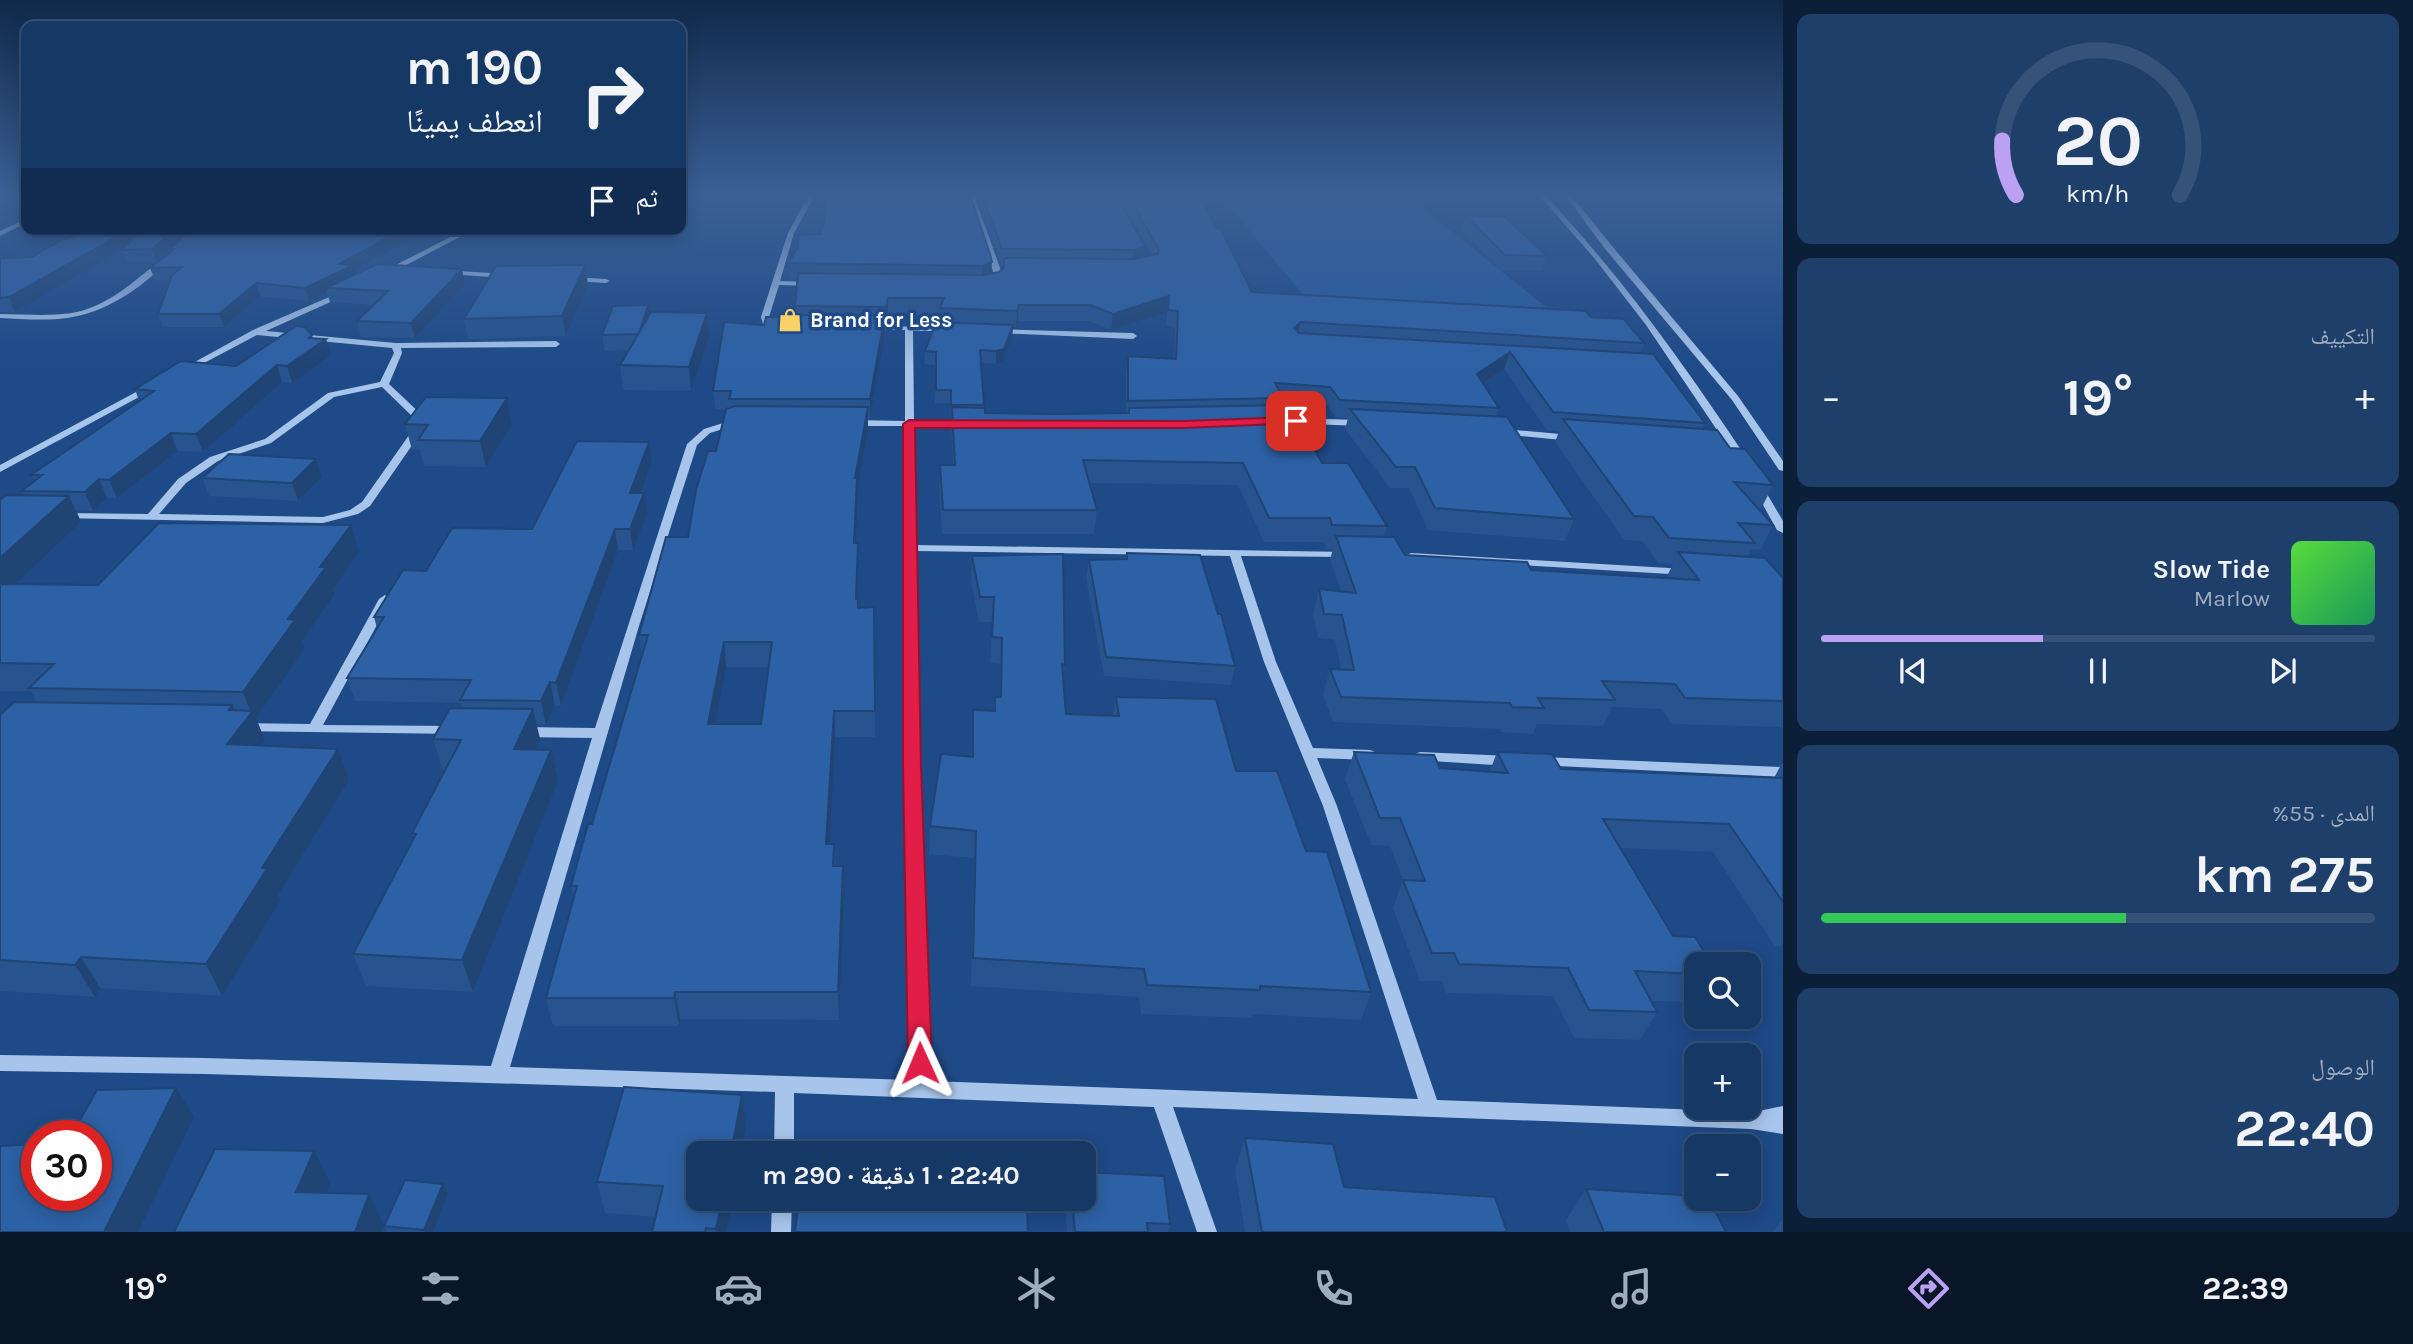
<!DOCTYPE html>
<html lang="ar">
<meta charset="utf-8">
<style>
body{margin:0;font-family:Karla,"Noto Naskh Arabic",sans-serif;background:#1f3f6b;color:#f1f3f6;direction:rtl;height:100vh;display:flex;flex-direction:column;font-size:26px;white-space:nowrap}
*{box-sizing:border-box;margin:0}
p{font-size:23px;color:#9eacbf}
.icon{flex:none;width:38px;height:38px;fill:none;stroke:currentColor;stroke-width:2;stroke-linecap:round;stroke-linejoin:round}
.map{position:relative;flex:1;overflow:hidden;direction:ltr}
.details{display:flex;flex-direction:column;gap:14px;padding:14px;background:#0c1f38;width:630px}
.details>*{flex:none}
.guide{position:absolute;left:21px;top:21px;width:665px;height:214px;border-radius:14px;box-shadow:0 4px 18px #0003,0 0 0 2px #355279;direction:rtl;background:#163865;color:#f1f3f6;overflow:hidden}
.fabs{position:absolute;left:1684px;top:952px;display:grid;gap:14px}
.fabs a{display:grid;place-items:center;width:77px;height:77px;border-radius:14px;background:#163865;box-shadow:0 4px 18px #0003,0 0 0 2px #355279;font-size:35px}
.speed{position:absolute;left:21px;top:1120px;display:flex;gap:14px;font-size:35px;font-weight:700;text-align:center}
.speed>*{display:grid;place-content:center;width:91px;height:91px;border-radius:50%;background:#163865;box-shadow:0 4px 18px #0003,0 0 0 2px #355279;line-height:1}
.speed .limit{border:10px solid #d22;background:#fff;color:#111}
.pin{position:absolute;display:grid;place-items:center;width:60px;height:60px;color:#fff;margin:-30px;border-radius:14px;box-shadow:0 4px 10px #0006}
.me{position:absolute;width:77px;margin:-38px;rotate:359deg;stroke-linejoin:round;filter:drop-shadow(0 0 5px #0008)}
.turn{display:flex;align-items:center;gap:24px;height:147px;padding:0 28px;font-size:32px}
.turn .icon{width:91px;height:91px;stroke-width:2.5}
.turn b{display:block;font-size:49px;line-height:60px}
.then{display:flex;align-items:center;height:66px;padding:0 28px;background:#0003;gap:14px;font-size:26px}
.big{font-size:52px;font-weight:700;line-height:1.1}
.details .tile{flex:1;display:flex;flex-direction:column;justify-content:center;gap:10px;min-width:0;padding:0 24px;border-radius:14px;background:#1f3f6b}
.details .dial{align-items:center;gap:0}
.dial svg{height:182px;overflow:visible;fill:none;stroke:#355279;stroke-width:7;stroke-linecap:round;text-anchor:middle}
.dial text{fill:#f1f3f6;stroke:none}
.song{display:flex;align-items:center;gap:21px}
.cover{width:84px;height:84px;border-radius:10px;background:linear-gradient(135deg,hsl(110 70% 55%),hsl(150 70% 35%))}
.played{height:7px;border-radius:4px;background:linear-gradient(90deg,#bca0f2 40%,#355279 40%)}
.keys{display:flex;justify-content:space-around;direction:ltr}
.heat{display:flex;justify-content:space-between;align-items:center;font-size:38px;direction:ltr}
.charge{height:10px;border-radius:5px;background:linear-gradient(90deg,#34c759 55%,#355279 0)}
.trip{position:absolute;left:686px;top:1141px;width:410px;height:70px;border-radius:14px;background:#163865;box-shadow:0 4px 18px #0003,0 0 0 2px #355279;font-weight:700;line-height:70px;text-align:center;direction:rtl}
.tabs{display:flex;height:112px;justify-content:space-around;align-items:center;background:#091628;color:#9eacbf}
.tabs .icon{width:49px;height:49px}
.tabs .current{color:#bca0f2}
.tabs b{font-size:32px;color:#f1f3f6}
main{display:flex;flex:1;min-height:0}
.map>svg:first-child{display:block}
.green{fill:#275c9f}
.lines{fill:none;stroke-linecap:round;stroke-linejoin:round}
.minor{fill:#a7c5eb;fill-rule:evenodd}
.wall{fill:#27538e;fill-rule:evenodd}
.shaded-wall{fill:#204474}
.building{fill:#2d61a5;stroke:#204474;stroke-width:2;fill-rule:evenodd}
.route{fill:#e11d48;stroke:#92132f;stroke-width:2}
.labels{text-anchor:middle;stroke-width:7;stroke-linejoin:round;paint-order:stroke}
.far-poi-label{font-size:21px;font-weight:bold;fill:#fff;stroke:#1e4a87;text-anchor:start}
</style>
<main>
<section class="details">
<div class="tile dial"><svg viewBox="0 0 100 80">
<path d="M14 69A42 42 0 1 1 86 69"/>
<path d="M14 69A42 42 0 0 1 8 45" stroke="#bca0f2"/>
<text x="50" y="56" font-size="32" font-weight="700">20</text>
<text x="50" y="72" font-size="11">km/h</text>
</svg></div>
<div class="tile"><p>التكييف</p>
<div class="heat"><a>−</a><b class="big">19°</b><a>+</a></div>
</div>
<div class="tile">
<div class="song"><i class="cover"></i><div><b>Slow Tide</b><p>Marlow</p></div></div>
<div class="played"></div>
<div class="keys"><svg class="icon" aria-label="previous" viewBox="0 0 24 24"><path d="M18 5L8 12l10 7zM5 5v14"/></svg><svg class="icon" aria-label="pause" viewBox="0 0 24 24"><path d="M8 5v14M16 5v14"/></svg><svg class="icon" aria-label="next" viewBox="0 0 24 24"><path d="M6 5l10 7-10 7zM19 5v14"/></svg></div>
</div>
<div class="tile"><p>المدى · 55%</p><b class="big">275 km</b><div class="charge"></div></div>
<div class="tile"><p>الوصول</p><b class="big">22:40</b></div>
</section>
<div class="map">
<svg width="1783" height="1232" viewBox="0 0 1783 1232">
<rect width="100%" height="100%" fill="#1e4a87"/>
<path class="green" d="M1416 203 1546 307 1316 310 1228 205Z"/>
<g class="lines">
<path class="minor" d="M809 195H815L794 233 780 281 811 282 815 284 811 286 779 285 769 317 770 321 779 326 775 328 763 324 761 317 788 233Z
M968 195H974L1000 268 1002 278 993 286 986 284 994 277 992 268Z
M1539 195H1545C1622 277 1687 368 1749 462L1748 464H1740L1646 325 1595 259Z
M1565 195H1571L1612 246 1738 396 1783 461V471L1779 470 1732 400 1606 250Z
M1770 195H1777L1783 198V202Z
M26 219V223L0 236V231Z
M466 229H475L387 275 380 273Z
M160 260 167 262C140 289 105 313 67 318 45 321 22 319 0 318V314C25 314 52 317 77 312 109 305 136 280 160 260Z
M444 270 506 274 510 276 506 278 447 274 443 272Z
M570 277 606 279 610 281 606 283 573 281 569 279Z
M343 291H346V295L266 331 396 343 556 341 560 344 556 347 401 348 402 353 389 384 424 417V428L370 506 358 514 323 523 60 518 59 516 64 513 148 514 178 479 210 457 265 439 328 393 380 382 394 353 392 348 257 335 189 371 182 369 253 330ZM382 387 416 420 414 428 362 502 350 510 323 517 159 514 186 483 218 461 271 443 334 397Z
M867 326 947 327 951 329 947 331H913L914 421H967L972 424 967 427 914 426 916 545 1351 552 1353 554 1347 557 1241 556 1276 662 1313 748 1370 750 1375 752 1377 755 1375 758 1370 760 1317 758 1337 806 1437 1100 1754 1112 1783 1106V1134L1751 1129 1173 1107 1217 1232H1197L1154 1107 794 1093V1153H774L775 1092 205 1074 0 1071V1055L205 1058 491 1066 592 738 521 737 516 735 514 732 516 729 521 727 595 728 687 444 704 429 736 419 739 420V424L710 433 697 445 639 626 510 1067 911 1080 905 765V426H852L847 423 852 420 905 421V330H867ZM916 551 1230 556 1264 662 1323 806 1418 1099 930 1081 919 765Z
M994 329 1133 333 1137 336 1133 339 997 333H994Z
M151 384 156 387 154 389 0 472V465Z
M1283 418 1363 420 1368 423 1363 426 1280 423V419Z
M1503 429 1572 435 1577 438 1572 441 1500 434V430Z
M1758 484 1763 487 1783 521V533L1777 530 1753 487Z
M1411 553 1686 569 1692 572 1686 575 1407 558 1405 556Z
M385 595 391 599 323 725 454 726 459 728 461 731 459 734 240 731 238 728 240 725 245 723 310 724 379 599Z
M1420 752 1510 756 1515 758 1517 761 1515 764 1510 766 1415 760 1413 757 1415 754Z
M1542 757 1783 767V777L1537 765 1535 762 1537 759Z
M772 1199H792L791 1232H771Z"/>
</g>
<path class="wall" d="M970 195 991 273 999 272 1003 267V263H1001L977 195H1117L1144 256 1152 255 1119 195H1198L1252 292 1591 317 1644 343 1640 353 1705 423 1702 429 1730 448 1773 485 1761 509H1759L1773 525 1761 550 1751 549 1748 557 1783 578V730L1781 727 1672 724 1662 709 1612 707 1603 726 1537 724 1533 734 1501 732 1500 729 1333 722 1323 694 1330 669H1341L1335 640 1318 638 1313 614 1319 589 1341 591 1330 560 1333 549H1326L1324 542H1264L1238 485 1089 483 1097 510 1094 534H942L939 487 940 465H953L950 403H935V365L924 364 925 351 939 322 940 314H888L886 323H885V332L870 418H868V428L858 489 856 543H858L857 599 858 608 874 607 875 737H835L829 844H834L835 866H843L844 893 839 1020 680 1019 679 1026H553L546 998 574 899 571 886 592 824 642 657 639 635 688 537 716 451 726 410 715 409 713 391 764 325 794 317 796 315 798 279H789L788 263 821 234 824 221ZM1167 312 1166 326 1175 327 1174 359 1128 356 1126 373V413H985L984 408 981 363 996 364 1003 362 1012 337 1013 327H1016L1018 321H1089L1111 330ZM1504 369 1547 430 1559 431 1555 442 1624 540 1642 541 1658 563 1673 564 1667 576 1668 578 1531 570 1405 555 1384 537 1387 526 1322 463 1282 405 1283 401 1326 404 1336 417 1348 418 1345 429 1390 488H1409L1428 530 1565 541 1574 519 1496 417 1499 408 1483 384ZM726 667H769L761 724H716Z
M1466 216 1547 256 1542 271 1500 270 1462 230Z
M127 229 131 241 355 270 357 274 465 284 415 338 361 337 357 321 374 305 330 302 327 292 309 301 260 296 224 327H163L158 314 170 280H155L150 268 171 251 170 250 156 262H127L122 250 15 312H0V258L32 257Z
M585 265 588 285 566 336 468 339 464 319Z
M649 314 709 336 691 391 623 390 620 365 629 350 605 351 602 335Z
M313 338 331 355 292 383 282 382 203 452 177 451 117 498H107L93 511 76 510 81 522 14 584 98 585 359 552 333 589 335 594 302 641 305 648 256 718 265 741 262 746 338 749 349 780 278 895 281 900 222 996 100 988 95 997 0 991V715L37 702 31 691H0V500L24 495 22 491 35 481 31 475 139 401 135 389 236 366Z
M507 398 512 424 486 467 424 466 420 450H412L405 424Z
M649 442 652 462 641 493 647 514 633 550H618L561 706H555L546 725H536L540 739 535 750H551L558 781 473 992 366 986 353 954 414 838 412 833 446 769H442L433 739 462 708 461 703 355 701 347 678 377 628 374 617 532 529Z
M316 459 322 477 298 501 209 496 202 478Z
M1127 553 1218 614 1235 666 1231 685 1104 676 1086 578 1089 560 1126 559Z
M972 556 1065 665 1063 677 1066 714 1113 716 1116 697 1236 771 1306 851 1371 992 1361 1020 1253 1014 1252 1018 1141 1014 1139 997 971 986 974 858 929 854 930 826 971 757 973 710 994 711 995 697H1000L1001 664 990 663 992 622H979L971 581Z
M1354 752 1440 768 1490 771 1497 752 1561 769 1774 778 1782 763H1783V946H1775L1713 852 1620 848 1673 936 1696 964V1002L1651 1001 1657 1012 1640 1040 1574 1038 1553 996 1446 993 1442 981H1420L1393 908 1403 880 1390 846 1371 845 1345 779Z
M742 1095 746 1127 741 1153H698V1199H733L726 1232H652L656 1217 605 1213 597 1182Z
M1245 1138 1344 1187 1507 1232H1245L1235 1170Z
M443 1184 448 1194 433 1232H387L384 1226Z
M1586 1189 1726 1232H1570L1566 1220Z
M1065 1199H1083L1170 1224 1168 1232H1067L1065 1203Z
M1783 1219V1232H1772Z"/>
<path class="shaded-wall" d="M176 229H194L156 262 152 249Z
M404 229H428L355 270 358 278 326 288 327 292 309 301 305 288 339 264Z
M127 231 132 244 15 312 9 297Z
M1145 247 1143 262 1132 264 1134 250Z
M992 262 991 277 982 281 983 266Z
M585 265 588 285 566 336 562 316Z
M462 269 465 284 415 338 411 323Z
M256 283 260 296 224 327 219 314Z
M1169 296 1167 312 1111 330 1113 314Z
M888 298V314L886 323V307Z
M648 305 650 320 640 334Z
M1019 305 1018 321 1016 327 1017 311Z
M707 313 709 336 691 391 689 367Z
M885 315V332L870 418V399Z
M1301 322 1297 338 1294 328Z
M1013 325 1012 337 1003 362 996 364V351Z
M312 335 315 347 326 339 331 355 292 383 287 366Z
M1510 352 1504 369 1471 391 1477 374Z
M277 365 282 382 203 452 196 434Z
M507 398 512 424 486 467 480 441Z
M868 407V428L858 489 855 567V478Z
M171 433 177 451 117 498 109 480Z
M649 442 652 462 633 514 630 493Z
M316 459 322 477 298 501 292 483Z
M99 479 107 498 93 511 85 492Z
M644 493 647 514 633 550 630 529Z
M69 496 81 522 0 598V558Z
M351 525 359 552 333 589 335 594 302 641 305 648 256 718 265 741 241 775 227 744 229 710 232 705 241 726 251 713 243 692 320 567Z
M615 529 618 550 561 706 556 683Z
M858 543V567L856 624V599Z
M724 642 726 667 711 750 708 724Z
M550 682 555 706 546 725 541 701Z
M533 709 540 739 522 779 514 749Z
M834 711 835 737 828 871 826 844Z
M338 749 349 780 278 895 281 900 222 996 206 964 262 868Z
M551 750 558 781 473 992 462 960Z
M843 866 844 893 839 1020 838 992Z
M81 957 100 988 95 997 75 965Z
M675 992 680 1019 679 1026 674 998Z
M176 1088 194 1117 138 1232H104Z
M742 1095 746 1127 741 1153H731Z
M314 1151 330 1183 313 1224 296 1192Z
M443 1184 448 1194 433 1232H425L424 1230Z
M369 1194 384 1226 382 1232H355Z
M722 1199H733L726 1232H716V1229Z"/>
<path class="building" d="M825 195H970L990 254 992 262 983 266 788 263 798 247 799 235 821 234 824 221Z
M982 195H1117L1145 247 1134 250 1002 249Z
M1128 195H1198L1218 229H1221L1252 292 1586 311 1591 317 1624 319 1644 343 1301 322 1294 328 1299 333 1653 354 1705 423 1553 412 1510 352 1477 374 1499 408 1340 400 1330 387 1275 383 1284 398 1128 401V356L1176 359 1178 311 1168 310 1169 296 1113 314 1090 305H1019L1017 311 940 308 944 298H888L886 307 795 306 798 273 984 275 999 272 1004 267V258L1134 259 1158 254 1159 250Z
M1466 216 1505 217 1547 256 1505 255Z
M119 229H127V231L9 297 0 298V258L32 257 63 239Z
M143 229H176L152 249 122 250Z
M192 229H404L339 264 354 265 305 288 256 283 219 314H158L172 275 182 267 150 268 174 249H170Z
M377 264 462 269 411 323 357 321 388 291 326 288Z
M585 265 562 316 464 319 496 266Z
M648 305 641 328 638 334 602 335 613 306Z
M651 312 707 313 689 367 620 365Z
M795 315H885L870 399H729L731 391H713L724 322 764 325 766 317H794Z
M936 322 1013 325 1004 349 996 351 980 350 984 405H951V390H936V352L925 351Z
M296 326 305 327 312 335 309 338 326 339 287 366 277 365 196 434 171 433 109 480 99 479 85 492 22 491 42 475H31L154 391 135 389 181 361 236 366Z
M426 397 507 398 480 441 418 440 428 425 405 424Z
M1290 405 1322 463H1348L1387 526 1332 525 1330 518H1269L1243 463 1083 460 1097 510H943L940 465H955L952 407 985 408V413L1057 414 1129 413V408Z
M735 406 868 407 855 478H857L854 543H858L856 599H858V608L874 607 875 711H834L826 844H834L833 866H843L838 992H675L674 998H546L577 886H571L588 824H592L648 635H639L666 537H688L696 490 708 451H716L726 409ZM724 642H772L761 724H708Z
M1350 409 1507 417 1574 519 1435 508 1415 467H1396Z
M1563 419 1717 430 1730 448 1745 449 1773 485 1734 482 1773 525 1738 523 1755 543 1669 538 1653 517 1634 516Z
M577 441 649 442 630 493H644L630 529H615L556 683 550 682 541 701 460 700 471 680 347 678 384 617H374L403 570 426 571 452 528 532 529Z
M229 454 316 459 292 483 202 478Z
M6 495 69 496 0 558V500Z
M159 523 351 525 320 567H326L288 619 295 620 243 692 29 688 54 664 0 663V584L98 585Z
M1336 536 1394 537 1405 555 1527 562 1531 570 1699 580 1678 552 1765 558 1783 578V701L1685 698 1675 684 1602 681 1615 700 1538 698 1544 708 1512 707 1510 703 1341 697 1330 669 1354 670 1342 615 1324 614 1319 589 1356 593Z
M1127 553 1200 555 1218 614H1221L1235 666 1106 657 1089 560 1127 559Z
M1063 554 1065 665 1062 664 1066 714 1119 716 1116 697 1216 699 1236 771H1277L1306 851 1327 852 1371 992 1260 986V990L1147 985 1144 969 973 958 976 831 930 826 941 754 973 757V710L995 711V697H1001L1002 638 992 637 994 597H980L972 556Z
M14 702 232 705 229 710 253 711 227 744 338 749 262 868 267 869 206 964 81 957 75 965 0 960V715Z
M450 708 533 709 514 749 551 750 462 960 353 954 416 834 412 833 461 740 433 739Z
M1354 752 1434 755 1440 768 1508 773 1497 752 1552 754 1561 769 1783 778V902L1729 824 1603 819 1673 936 1695 937 1712 964H1696V974L1635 971 1657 1012 1589 1010 1568 968 1459 964 1454 953H1432L1403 880 1425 881 1400 818H1380Z
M624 1087 742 1095 731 1153H698V1199H722L716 1229 706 1228 705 1232H652L663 1186 597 1182Z
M176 1088 104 1232H0V1146L37 1144V1195H96V1136H71L97 1090Z
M1245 1138 1333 1144 1344 1187 1495 1197 1507 1232H1262Z
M215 1149 314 1151 296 1192 369 1194 355 1232H174Z
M1083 1172 1164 1176 1170 1224 1147 1223 1148 1232H1075L1072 1199H1083Z
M405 1180 443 1184 424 1230 384 1226Z
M1586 1189 1696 1196V1199H1709L1726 1232H1604Z
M799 1199H1027L1028 1232H795Z"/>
<linearGradient id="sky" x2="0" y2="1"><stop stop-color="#10294a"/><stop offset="0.53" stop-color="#3b6096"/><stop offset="1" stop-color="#3b6096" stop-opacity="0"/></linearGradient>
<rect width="1783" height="367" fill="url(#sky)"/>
<path class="route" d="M1296 417 1300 418V423L1183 428H915L921 765 932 1063 928 1070 920 1074 911 1070 908 1063 903 765V424L909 420 1183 421Z"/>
<defs>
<g id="shop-bare" transform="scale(1.89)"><path d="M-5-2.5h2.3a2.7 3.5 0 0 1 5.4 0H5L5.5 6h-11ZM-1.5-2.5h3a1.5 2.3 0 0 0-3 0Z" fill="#fad166" stroke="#1e4a87" stroke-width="2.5" paint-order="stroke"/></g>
</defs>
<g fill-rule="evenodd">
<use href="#shop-bare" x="790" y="320"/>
</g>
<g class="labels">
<g class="far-poi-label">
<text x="810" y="327">Brand for Less</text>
</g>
</g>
</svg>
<div class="fabs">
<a><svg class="icon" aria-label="search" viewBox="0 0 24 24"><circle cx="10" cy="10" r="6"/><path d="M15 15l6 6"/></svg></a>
<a>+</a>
<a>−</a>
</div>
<div class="speed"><div class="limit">30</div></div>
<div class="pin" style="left:1296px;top:421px;background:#d93025"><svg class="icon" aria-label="arrive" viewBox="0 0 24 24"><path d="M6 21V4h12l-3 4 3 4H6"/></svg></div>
<svg class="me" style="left:920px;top:1063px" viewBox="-20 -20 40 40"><path d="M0-17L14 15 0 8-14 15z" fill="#e11d48" stroke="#fff" stroke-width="4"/></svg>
<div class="trip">22:40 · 1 دقيقة · 290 m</div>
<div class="guide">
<div class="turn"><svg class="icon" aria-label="right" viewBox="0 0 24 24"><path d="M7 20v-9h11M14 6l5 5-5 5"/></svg><div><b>190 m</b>انعطف يمينًا</div></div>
<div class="then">ثم<svg class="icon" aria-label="arrive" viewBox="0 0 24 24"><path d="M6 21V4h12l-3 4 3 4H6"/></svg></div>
</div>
</div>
</main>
<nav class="tabs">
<b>22:39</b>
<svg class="icon current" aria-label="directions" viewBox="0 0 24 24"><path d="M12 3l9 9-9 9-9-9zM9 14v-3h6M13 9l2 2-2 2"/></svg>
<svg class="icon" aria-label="music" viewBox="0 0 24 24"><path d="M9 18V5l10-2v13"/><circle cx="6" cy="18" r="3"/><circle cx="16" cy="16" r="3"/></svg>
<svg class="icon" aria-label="phone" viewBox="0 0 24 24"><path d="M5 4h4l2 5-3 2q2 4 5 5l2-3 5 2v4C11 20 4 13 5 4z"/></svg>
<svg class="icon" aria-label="climate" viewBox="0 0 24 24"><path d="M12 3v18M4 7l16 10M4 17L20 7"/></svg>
<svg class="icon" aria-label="car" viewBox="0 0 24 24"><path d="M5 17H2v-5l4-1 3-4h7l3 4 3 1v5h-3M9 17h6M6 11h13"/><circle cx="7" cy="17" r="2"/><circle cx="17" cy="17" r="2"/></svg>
<svg class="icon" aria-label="filters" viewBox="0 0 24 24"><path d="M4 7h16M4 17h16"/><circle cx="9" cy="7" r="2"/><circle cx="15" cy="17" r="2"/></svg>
<b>19°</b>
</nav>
